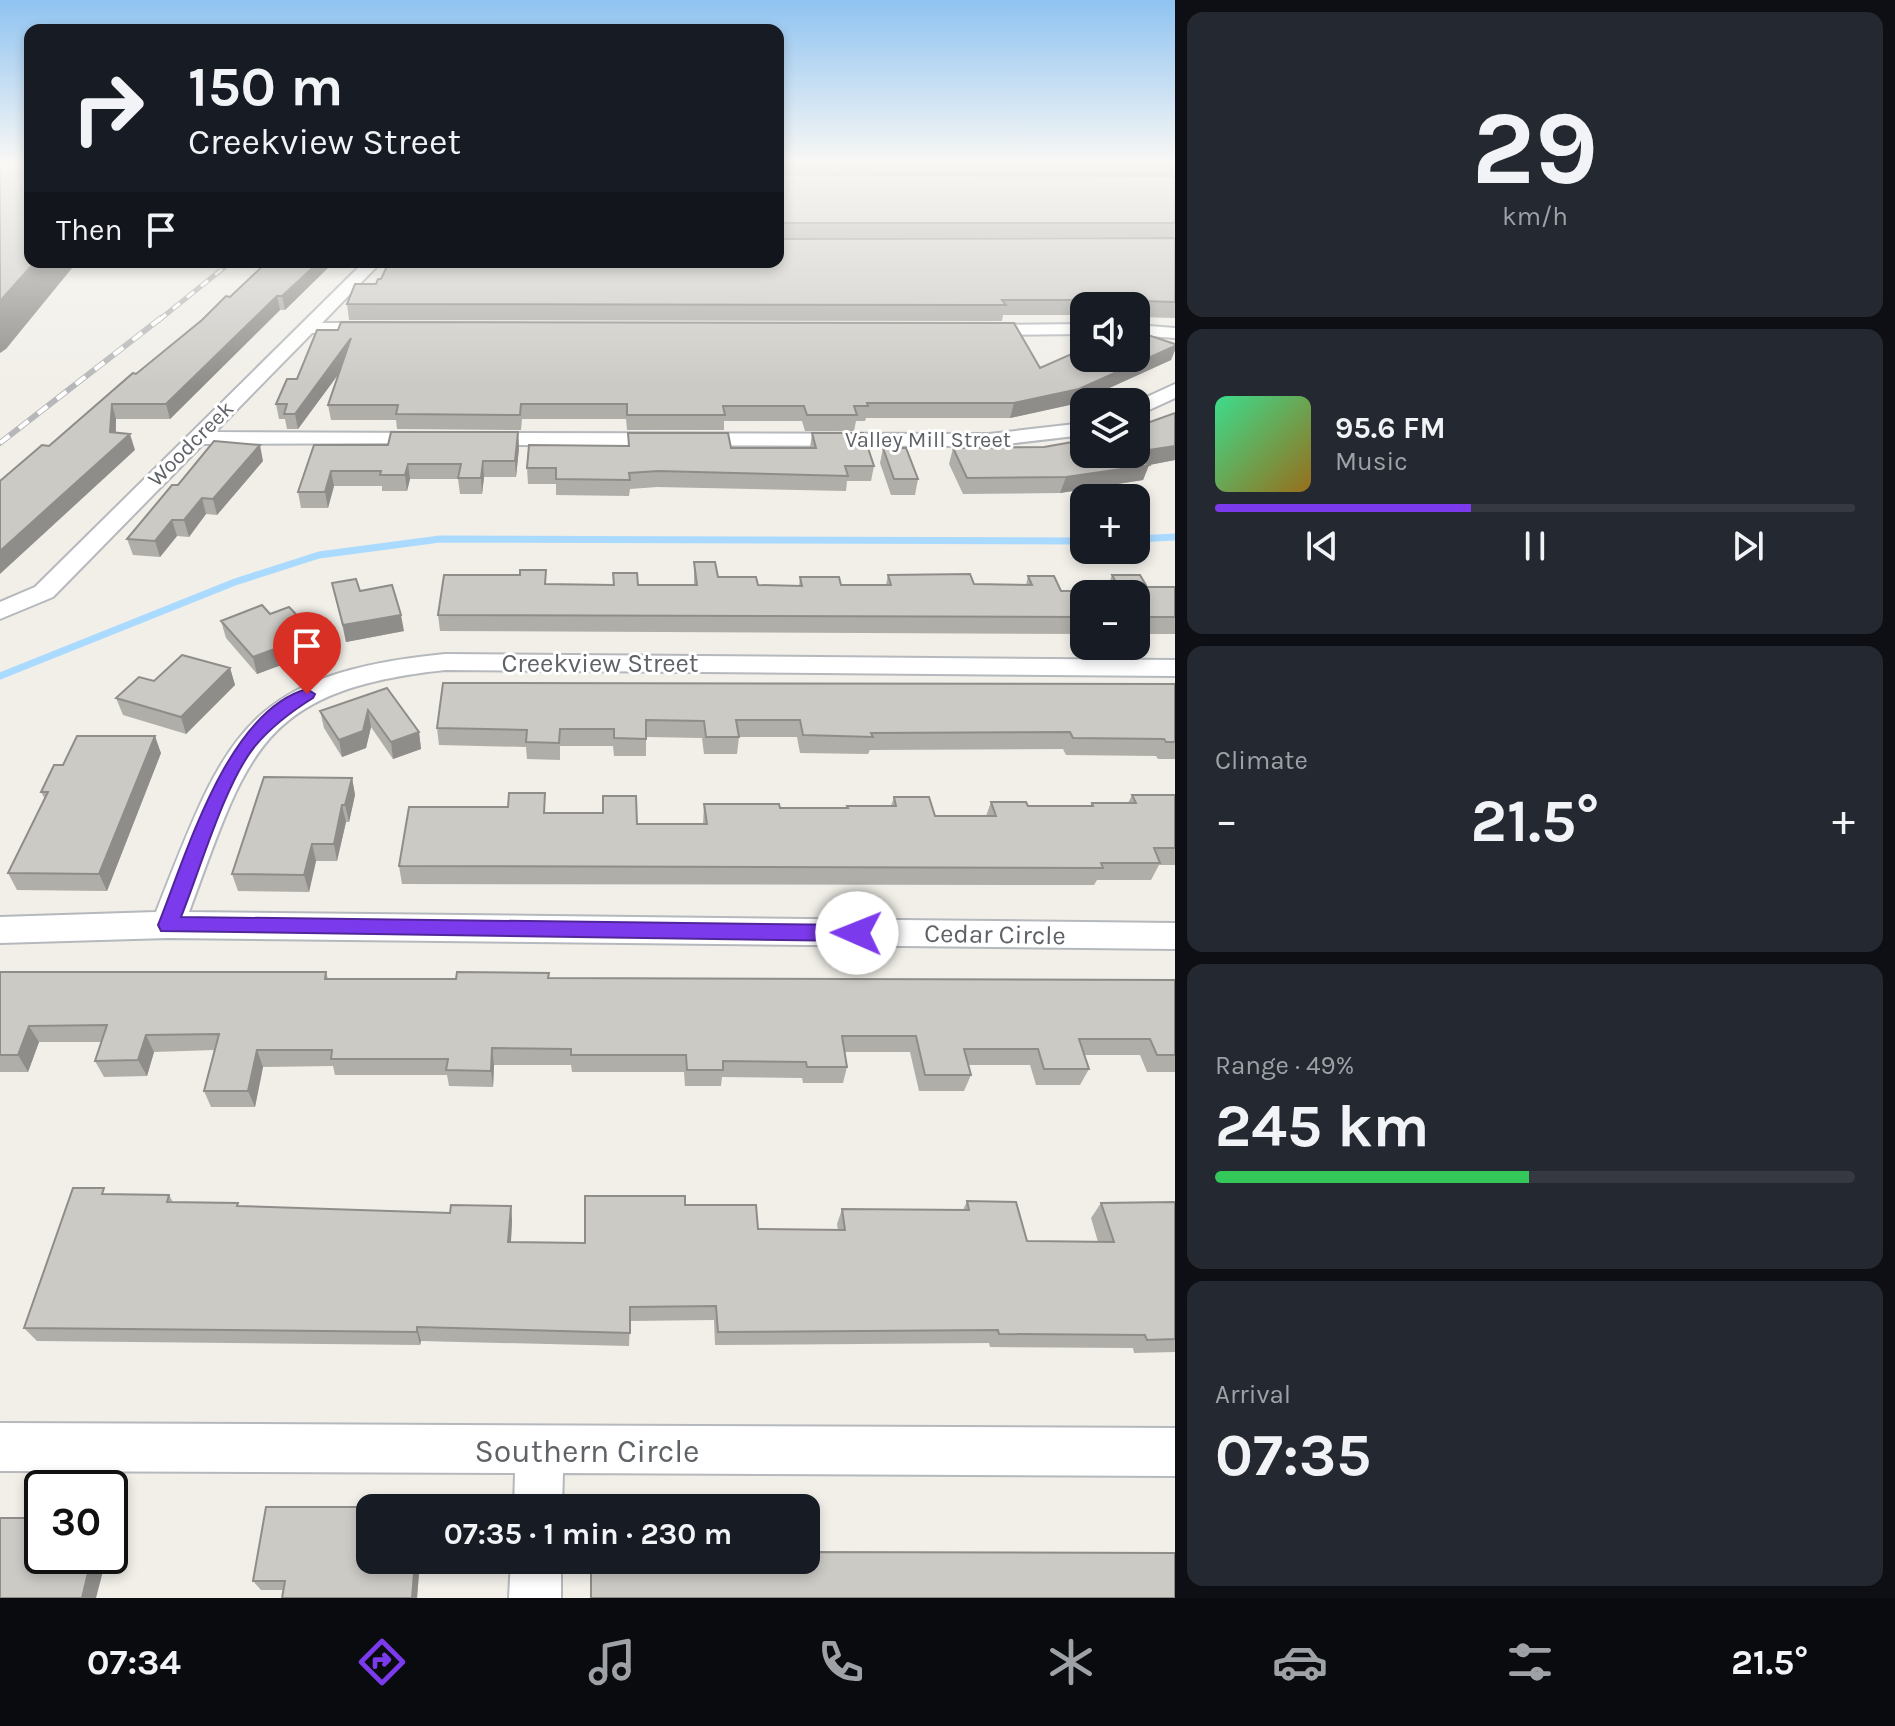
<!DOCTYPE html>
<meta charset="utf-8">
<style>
body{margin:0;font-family:Karla,sans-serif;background:#242831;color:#f1f3f6;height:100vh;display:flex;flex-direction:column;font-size:30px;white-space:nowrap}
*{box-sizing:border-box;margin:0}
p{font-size:26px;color:#9ea1a6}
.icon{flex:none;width:44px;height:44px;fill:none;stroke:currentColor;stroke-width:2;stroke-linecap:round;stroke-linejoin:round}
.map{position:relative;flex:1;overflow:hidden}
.details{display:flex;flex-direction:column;gap:12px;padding:12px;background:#0d0f14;width:720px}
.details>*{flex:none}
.top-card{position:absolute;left:24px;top:24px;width:760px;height:244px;border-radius:16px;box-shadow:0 4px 12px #0003;background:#171b24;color:#f1f3f6;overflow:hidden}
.controls{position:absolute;left:1070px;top:292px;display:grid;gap:16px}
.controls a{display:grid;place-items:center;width:80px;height:80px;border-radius:16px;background:#171b24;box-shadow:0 4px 12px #0003;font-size:40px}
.speed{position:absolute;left:24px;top:1470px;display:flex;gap:16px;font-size:40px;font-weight:700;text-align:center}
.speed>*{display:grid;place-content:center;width:104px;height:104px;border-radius:50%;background:#171b24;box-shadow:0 4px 12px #0003;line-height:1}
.speed .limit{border:4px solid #111;border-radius:12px;background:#fff;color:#111}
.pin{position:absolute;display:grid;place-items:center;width:68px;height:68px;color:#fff;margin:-82px -34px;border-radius:50% 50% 50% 0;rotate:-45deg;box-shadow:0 0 8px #0007}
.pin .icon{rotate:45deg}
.me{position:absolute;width:88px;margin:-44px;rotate:271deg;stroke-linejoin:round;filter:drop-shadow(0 0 6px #0008)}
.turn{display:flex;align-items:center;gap:28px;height:168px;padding:0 32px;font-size:36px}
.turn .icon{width:104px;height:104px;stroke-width:2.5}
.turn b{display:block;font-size:56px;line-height:68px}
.then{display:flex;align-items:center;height:76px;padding:0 32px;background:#0003;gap:16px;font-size:30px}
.big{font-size:60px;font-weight:700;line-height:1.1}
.details .card{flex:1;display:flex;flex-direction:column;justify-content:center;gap:12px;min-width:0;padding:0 28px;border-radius:16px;background:#242831}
.details .dial{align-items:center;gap:0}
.dial b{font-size:104px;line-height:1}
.song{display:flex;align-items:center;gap:24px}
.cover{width:96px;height:96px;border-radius:12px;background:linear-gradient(135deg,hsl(150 70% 55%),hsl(40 70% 35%))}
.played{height:8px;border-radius:4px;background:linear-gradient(90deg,#7c3aed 40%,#363941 40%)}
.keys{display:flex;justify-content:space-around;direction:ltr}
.heat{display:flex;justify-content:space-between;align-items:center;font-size:44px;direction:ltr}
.charge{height:12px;border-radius:6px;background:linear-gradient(90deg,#34c759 49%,#363941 0)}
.trip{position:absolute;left:356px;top:1494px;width:464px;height:80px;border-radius:16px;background:#171b24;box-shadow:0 4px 12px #0003;font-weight:700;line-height:80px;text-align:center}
.tabs{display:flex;height:128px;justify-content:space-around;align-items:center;background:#090b0e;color:#9ea1a6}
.tabs .icon{width:56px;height:56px}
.tabs .on{color:#7c3aed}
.tabs b{font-size:36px;color:#f1f3f6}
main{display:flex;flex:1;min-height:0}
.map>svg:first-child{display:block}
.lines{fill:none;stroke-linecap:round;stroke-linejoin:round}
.stream{stroke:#aadaff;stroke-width:7}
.minor-casing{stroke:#b5b8bc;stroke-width:4}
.minor{fill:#fff;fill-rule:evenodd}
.rail-far1-casing{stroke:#b6b7b8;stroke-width:5}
.rail-casing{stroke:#b6b7b8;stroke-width:6}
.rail-far1{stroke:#fff;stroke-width:3;stroke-dasharray:9;stroke-linecap:butt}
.rail{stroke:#fff;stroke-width:4;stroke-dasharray:12;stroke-linecap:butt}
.wall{fill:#afaea9}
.shaded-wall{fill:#8f8d8a}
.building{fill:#cccac5;stroke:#8f8d8a;stroke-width:2}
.route{fill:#7c3aed;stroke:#51269a;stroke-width:2}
.labels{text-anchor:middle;stroke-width:6;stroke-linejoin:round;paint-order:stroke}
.far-street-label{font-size:22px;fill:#5f6368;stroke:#fff}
.street-label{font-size:26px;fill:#5f6368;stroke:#fff}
.near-street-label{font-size:32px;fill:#5f6368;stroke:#fff}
</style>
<main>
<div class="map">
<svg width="1175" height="1598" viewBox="0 0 1175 1598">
<rect width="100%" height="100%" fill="#f1efe8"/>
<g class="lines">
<path class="stream" d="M1136 539 1175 537
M0 676 235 582 319 555 440 539 1084 541"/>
<g class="minor-casing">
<path id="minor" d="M364 262H381L322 323H378L384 324 387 328 384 332 312 333 215 432 431 433 438 435 441 439 438 443 203 444 53 597 0 619V602L35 587Z
M1084 324V334L978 335 969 330 978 325Z
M1136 325 1175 328V338L1136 335Z
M1175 384V398L1136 416V402Z
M1084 423V435L989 446 479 445 469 439 479 433 989 434Z
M445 654 1175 660V676L445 670C259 690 248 753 189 912L1175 923V949L168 938 0 943V917L156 912C225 738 242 674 445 654Z
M0 1423 1175 1428V1476L563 1473 562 1508H514L515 1473 0 1471Z
M511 1560H561V1598H509Z"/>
</g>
<use href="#minor" class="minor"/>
<g class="rail-far1-casing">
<path id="rail-far1" d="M159 320 231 262"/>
</g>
<g class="rail-casing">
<path id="rail" d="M0 443 161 318"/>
</g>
<use href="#rail-far1" class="rail-far1"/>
<use href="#rail" class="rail"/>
</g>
<path class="wall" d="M778 163H1175V237L779 238 780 239 1175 238V318L1136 317V306H1084V315H1003L1002 321 349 320 347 304 381 279Z
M334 262 285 310H280L170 419H116V433L135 450 49 446 230 297Z
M317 330 1040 368 1084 358 1175 344V350L1171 360 1074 404 1010 418H866L865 421H856L854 431H805L802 421H724V430H627L626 419H522L521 430 397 429 396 420H331L328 405 340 372 298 429H287L285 419H279L276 404 297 379Z
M1175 413V460L1149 465 1143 480 1060 493 963 494 949 464 953 448 1084 454Z
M518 432 519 448 516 477H484L482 494H460L458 479H410L407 491H382V486H334L328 508H301L298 492 314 445H388Z
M628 433 731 448H810L812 433 874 466 871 481H847L846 491 657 487 630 489 629 496 556 495V484H528L527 468 628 446Z
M883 448 918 479 915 495H891L880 463Z
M263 461 217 515 206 514 189 537 177 536 160 557 133 555 127 539 178 485Z
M694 562 718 577 758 585 799 586 800 577 841 585H886L888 575 974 584 1026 585 1028 576 1061 591H1106L1112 575 1147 587H1175V634H1136V594H1084V634L440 631 438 615 546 584 694 585Z
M332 583 360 591 404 631 346 642Z
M270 614 315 634 319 651 257 674 226 638 221 621Z
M230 668 235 685 186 734 123 715 116 698 154 681Z
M1175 684V759H1158L1156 756 1066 755 1063 749 870 750 868 754 800 753 797 737H739L737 754H704L702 738 646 737V756H614L613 746H560V760L527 759 526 747 439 745 437 728Z
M387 688 419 732 421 749 393 759 371 727 366 748 342 757 324 728 320 711Z
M161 753 107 891 17 890 8 873 45 799 41 792 63 765Z
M352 778 355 795 349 822H346L337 861H316L309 892 238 891 232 874Z
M1132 795H1175V865H1159L1151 880H1097L1094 885 402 884 399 866 508 807 545 813 637 824H703L704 804 780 808H847V806H891L894 797 935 816H986L991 802 1028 806H1090L1092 803H1128Z
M0 972H326L328 979 549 978 1175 980V1072H1147L1140 1055H1084L1089 1069 1080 1085H1036L1030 1065H968L971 1075 964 1091H919L910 1052H845L847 1067 843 1083H803L802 1078 722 1077 721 1086H685L684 1072H572L571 1065H494L493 1087 449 1086 447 1075H335L333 1066 263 1067 255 1107H211L204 1091 214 1050 154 1052 147 1076 104 1077 95 1061 101 1042H39L28 1072H0Z
M108 1194 169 1195 173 1202 239 1206 450 1213 511 1206 512 1221 511 1242 585 1243 685 1205 758 1229 838 1230 837 1224 842 1209 963 1210 967 1201 1027 1241 1098 1242 1091 1218 1101 1203 1175 1202V1352L1134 1353 1133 1348 990 1347 989 1343 715 1345 714 1320 630 1321 629 1346 421 1341 420 1345 37 1341 24 1328Z
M370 1560H420L417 1598H282L283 1590H261L253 1581Z"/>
<path class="shaded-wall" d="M35 262H77L6 349 0 353V301Z
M319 262H334L285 310 282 296Z
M277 296 280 310 170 419 166 404Z
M351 338 354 353 298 429 295 414Z
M1175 346V350L1171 360 1074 404 1010 418 1014 403Z
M112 404 116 419 115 447 130 434 135 450 0 574V551L110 432Z
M518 432 519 448 516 477 515 461Z
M260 445 263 461 217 515 213 499Z
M1175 446V460L1149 465 1143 480 1060 493 1066 477 1136 454V452Z
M483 461 484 477 482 494 481 478Z
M408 464 410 479 407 491 405 475Z
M331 471 334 486 328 508 325 492Z
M202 498 206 514 189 537 184 520Z
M172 520 177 536 160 557 155 541Z
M401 615 404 631 346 642 343 625Z
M315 634 319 651 257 674 253 657Z
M230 668 235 685 186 734 181 717Z
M368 710 371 727 366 748 342 757 339 740Z
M419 732 421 749 393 759 391 742Z
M155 736 161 753 107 891 99 874Z
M352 778 355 795 349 822 345 805Z
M342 805 346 822 337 861 334 844Z
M312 844 316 861 309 892 304 875Z
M29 1026 39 1042 28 1072 18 1055Z
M146 1035 154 1052 147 1076 138 1060Z
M492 1048 494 1065 493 1087 491 1071Z
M257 1050 263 1067 255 1107 248 1091Z
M511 1206 512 1221 510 1256 508 1242Z
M417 1327 421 1341 420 1345 417 1332Z
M110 1525 114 1528 110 1543Z
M92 1556H107L96 1598H82Z
M415 1560H420L417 1598H412Z"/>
<path class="building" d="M0 163H30V262H35L0 301Z
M778 174 1175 176V223H780L778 225Z
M778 232 780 239 1175 238V302L1110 300H1002L1006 305 347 304 355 284H376L378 279H381L389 262H778Z
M267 262H319L282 296H277L166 404H112L110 432 130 434 0 551V481L42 445 49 446 133 373 136 374 202 320 226 296 230 297Z
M341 322 1014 323 1040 368 1083 349H1084V358H1136V333L1139 332 1175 344V346L1079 389 1014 403H867L868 406H854L857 415H807L804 406H723L725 415H627V404H521L520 415 396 414 398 405H328L351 338 295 414H284L287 404H276L287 379H297L317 330H338Z
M1175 413V446L1136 452V427Z
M391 432H518L515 461H483L481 478H458L461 464H408L405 475H380L381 471H331L325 492H298L314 445H388Z
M628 433H728L731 448H816L812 433H863L874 466H845L848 476 658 471 629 473 630 480 556 479V468H527L529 445 629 446Z
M1084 440V454H1135L1149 465 1066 477 967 478 953 448 1044 447Z
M214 441 260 445 213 499 202 498 184 520H172L155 541 127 539 172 485H178Z
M883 448H906L918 479H894Z
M694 562H715L718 577H756L758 585 802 586 800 577H839L841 585H891L888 575 970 574 974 584 1032 585 1028 576H1054L1061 591H1121L1112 575H1140L1147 587H1175V617H1136V594H1084V617L438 615 444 575H520V570H546L545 584 614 585 613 573H637L638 585H697Z
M356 579 360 591 392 585 401 615 343 625 332 583Z
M262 605 270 614 289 607 315 634 253 657 221 621Z
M182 655 230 668 181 717 116 698 139 677 154 681Z
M443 683 1175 684V742H1166L1164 739 1073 738 1070 732 871 733 873 737 803 735 800 720H736L739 737H706L704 721 646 720V739L614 738V729H560L559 743 526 742 527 730 437 728Z
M387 688 419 732 391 742 368 710 363 731 339 740 320 711Z
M77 736H155L99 874 8 873 48 792H41L54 765H63Z
M264 777 352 778 345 805H342L334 844H312L304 875 232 874Z
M509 793H545L544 813H603V796H636L637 824H707L704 804H779L780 808H848L847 806H896L894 797H929L935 816H996L991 802H1026L1028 806H1093L1092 803H1136L1132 795H1175V848H1154L1160 863H1101L1103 868 399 866 409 807H508Z
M0 972H326L325 979H456L457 972 549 973 548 978 1175 980V1055H1157L1150 1039H1079L1089 1069H1044L1038 1049H964L971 1075H925L916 1036H842L847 1067H807L806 1062 723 1061V1070H687L686 1055H571V1049L492 1048 491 1071 446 1070 448 1059H331L332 1050H257L248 1091H204L219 1034 146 1035 138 1060 95 1061 107 1025 29 1026 18 1055H0Z
M73 1188H104L102 1194 169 1195 167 1202 238 1203 237 1206 450 1213 451 1205 511 1206 508 1242 585 1243V1196H685V1205H756L758 1229 845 1230 842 1209 969 1210 967 1201 1016 1202 1027 1241 1114 1242 1101 1203 1175 1202V1339L1147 1340 1145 1335 999 1334 998 1330 718 1332 716 1306 630 1307V1333L417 1327V1332L24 1328Z
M266 1507H420L370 1508V1560H415L412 1598H282L285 1581H253Z
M0 1518H42V1556H92L82 1598H0Z
M806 1552 1175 1553V1598H591V1560H806Z"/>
<linearGradient id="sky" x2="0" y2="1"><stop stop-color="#8fc3f1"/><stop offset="0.42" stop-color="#f9f8f5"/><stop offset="1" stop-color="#f9f8f5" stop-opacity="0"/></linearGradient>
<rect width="1175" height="387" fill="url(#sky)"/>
<path class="route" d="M307 689 315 694 313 698C292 711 272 726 255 746 225 783 200 870 181 917L857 925 864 927 867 933 864 938 857 941 161 931 158 925C186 856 227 711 307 689Z"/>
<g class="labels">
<g class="far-street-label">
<text x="928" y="447">Valley Mill Street</text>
<text transform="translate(190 443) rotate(-45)" y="8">Woodcreek</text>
</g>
<g class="street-label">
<text x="600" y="672">Creekview Street</text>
<text transform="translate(995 934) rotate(1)" y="9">Cedar Circle</text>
</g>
<g class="near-street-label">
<text x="587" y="1462">Southern Circle</text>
</g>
</g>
</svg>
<div class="controls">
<a><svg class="icon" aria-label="sound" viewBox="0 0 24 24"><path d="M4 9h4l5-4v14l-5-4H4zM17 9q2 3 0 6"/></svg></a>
<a><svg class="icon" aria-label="layers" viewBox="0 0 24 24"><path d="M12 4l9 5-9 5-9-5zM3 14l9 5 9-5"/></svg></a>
<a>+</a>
<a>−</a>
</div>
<div class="speed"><div class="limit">30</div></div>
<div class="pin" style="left:307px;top:694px;background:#d93025"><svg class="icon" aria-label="arrive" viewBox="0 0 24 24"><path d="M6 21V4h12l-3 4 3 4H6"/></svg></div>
<svg class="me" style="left:857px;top:933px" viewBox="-20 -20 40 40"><circle r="19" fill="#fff"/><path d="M0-13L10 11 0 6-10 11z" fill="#7c3aed"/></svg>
<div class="trip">07:35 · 1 min · 230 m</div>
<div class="top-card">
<div class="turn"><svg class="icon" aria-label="right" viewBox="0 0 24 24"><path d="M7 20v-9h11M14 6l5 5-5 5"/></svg><div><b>150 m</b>Creekview Street</div></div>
<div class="then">Then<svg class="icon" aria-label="arrive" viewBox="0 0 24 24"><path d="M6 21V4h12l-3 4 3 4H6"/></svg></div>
</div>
</div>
<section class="details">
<div class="card dial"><b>29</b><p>km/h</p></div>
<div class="card">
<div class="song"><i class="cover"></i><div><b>95.6 FM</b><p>Music</p></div></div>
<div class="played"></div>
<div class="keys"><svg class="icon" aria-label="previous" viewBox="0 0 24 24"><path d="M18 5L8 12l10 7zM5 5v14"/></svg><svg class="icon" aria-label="pause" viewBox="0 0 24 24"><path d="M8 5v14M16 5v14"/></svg><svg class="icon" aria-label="next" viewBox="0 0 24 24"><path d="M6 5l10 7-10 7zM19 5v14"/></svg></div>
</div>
<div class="card"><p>Climate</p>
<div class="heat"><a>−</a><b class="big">21.5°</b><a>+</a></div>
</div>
<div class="card"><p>Range · 49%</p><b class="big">245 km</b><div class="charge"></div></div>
<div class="card"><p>Arrival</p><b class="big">07:35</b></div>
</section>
</main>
<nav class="tabs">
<b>07:34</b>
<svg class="icon on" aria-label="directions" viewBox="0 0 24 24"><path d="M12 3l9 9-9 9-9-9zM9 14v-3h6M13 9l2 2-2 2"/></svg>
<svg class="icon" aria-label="music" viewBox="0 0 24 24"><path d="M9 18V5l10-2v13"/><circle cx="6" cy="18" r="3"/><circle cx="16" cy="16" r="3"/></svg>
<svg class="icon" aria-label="phone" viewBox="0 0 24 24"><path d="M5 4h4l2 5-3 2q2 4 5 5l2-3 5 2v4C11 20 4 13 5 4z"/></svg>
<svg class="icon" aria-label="climate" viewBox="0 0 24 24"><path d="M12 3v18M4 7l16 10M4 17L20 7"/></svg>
<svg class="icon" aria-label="car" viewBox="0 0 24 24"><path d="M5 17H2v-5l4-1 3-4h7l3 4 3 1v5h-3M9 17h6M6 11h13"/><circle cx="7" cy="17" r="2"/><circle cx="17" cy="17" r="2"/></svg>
<svg class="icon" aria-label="filters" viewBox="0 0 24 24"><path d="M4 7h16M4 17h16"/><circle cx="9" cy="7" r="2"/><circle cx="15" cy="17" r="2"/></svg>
<b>21.5°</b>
</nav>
